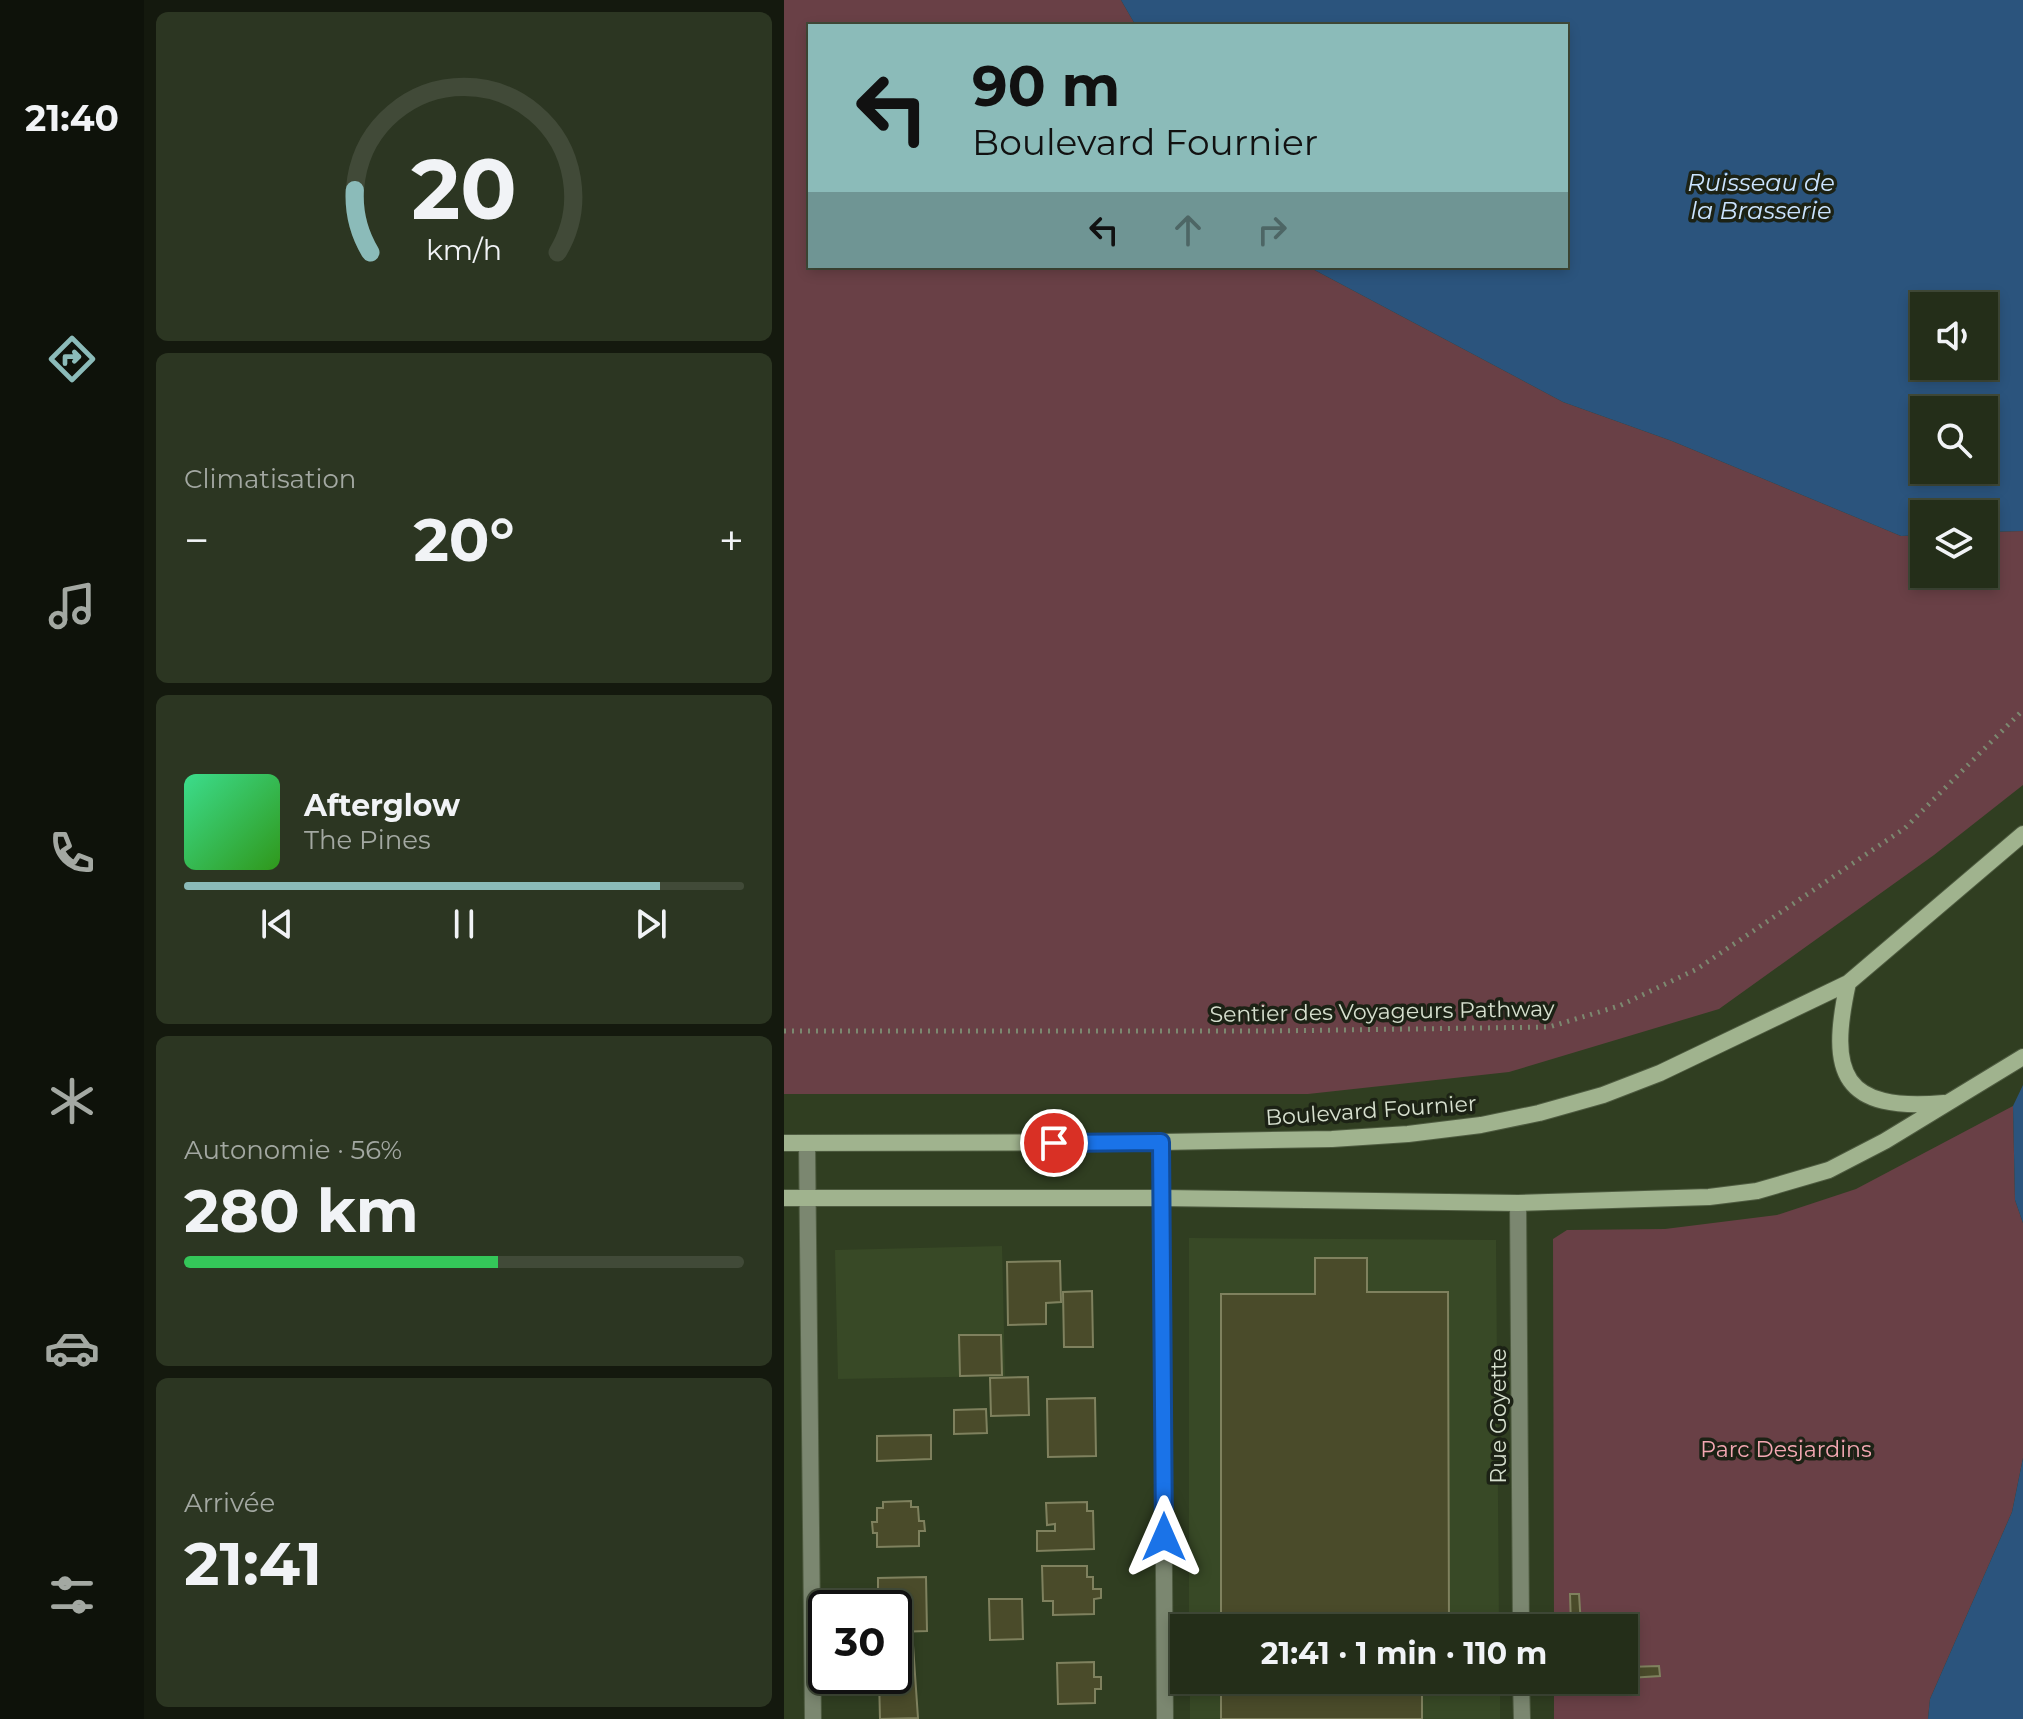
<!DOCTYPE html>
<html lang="fr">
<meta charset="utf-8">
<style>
body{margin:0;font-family:Montserrat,sans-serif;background:#2c3622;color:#f1f3f6;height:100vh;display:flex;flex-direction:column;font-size:30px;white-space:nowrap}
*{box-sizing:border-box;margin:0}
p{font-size:26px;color:#a3a8a2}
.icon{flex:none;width:44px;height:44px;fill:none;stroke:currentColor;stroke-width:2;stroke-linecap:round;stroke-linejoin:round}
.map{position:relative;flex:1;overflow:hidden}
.panel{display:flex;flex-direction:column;gap:12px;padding:12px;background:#14190e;width:640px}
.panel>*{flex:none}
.hud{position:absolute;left:24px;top:24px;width:760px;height:244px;border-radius:0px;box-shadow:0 4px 12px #0003,0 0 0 2px #414a38;background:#8bbbb9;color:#111;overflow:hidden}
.tools{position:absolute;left:1126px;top:292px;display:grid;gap:16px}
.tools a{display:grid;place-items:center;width:88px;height:88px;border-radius:0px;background:#242e19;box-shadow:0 4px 12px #0003,0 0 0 2px #414a38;font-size:40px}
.speed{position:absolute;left:24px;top:1590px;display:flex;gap:16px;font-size:40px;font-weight:700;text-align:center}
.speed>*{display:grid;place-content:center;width:104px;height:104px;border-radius:50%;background:#242e19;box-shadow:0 4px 12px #0003,0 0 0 2px #414a38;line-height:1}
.speed .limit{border:4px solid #111;border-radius:12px;background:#fff;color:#111}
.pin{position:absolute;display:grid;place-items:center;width:68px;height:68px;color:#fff;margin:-34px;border:4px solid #fff;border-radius:50%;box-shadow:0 2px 8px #0007}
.me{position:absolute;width:88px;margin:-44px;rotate:0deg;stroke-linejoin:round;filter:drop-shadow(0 0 6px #0008)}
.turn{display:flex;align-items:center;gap:28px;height:168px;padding:0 32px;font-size:36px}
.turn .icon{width:104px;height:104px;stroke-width:2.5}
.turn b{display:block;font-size:56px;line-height:68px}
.lanes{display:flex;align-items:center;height:76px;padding:0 32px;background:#0003;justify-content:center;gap:40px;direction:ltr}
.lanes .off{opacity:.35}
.big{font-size:60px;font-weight:700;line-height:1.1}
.panel .widget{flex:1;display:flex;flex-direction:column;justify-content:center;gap:12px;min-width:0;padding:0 28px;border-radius:12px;background:#2c3622}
.panel .dial{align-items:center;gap:0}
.dial svg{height:208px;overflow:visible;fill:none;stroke:#414a38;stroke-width:7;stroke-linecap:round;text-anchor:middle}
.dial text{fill:#f1f3f6;stroke:none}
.song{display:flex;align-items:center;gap:24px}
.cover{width:96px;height:96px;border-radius:12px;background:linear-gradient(135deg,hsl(150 70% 55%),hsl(110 70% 35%))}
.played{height:8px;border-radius:4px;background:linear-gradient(90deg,#8bbbb9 85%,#414a38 85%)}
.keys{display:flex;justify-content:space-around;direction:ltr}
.heat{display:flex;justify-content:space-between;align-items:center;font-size:44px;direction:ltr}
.charge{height:12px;border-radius:6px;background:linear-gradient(90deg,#34c759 56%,#414a38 0)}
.trip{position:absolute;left:386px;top:1614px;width:468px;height:80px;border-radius:0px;background:#242e19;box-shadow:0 4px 12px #0003,0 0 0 2px #414a38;font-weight:700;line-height:80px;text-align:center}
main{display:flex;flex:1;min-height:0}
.menu{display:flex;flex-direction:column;width:144px;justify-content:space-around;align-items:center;background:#0e120a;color:#a3a8a2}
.menu .icon{width:56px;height:56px}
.menu .selected{color:#8bbbb9}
.menu b{font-size:36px;color:#f1f3f6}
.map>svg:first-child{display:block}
.built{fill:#384926}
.green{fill:#694046}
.water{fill:#2b547d;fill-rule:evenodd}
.building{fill:#4a4b2a;stroke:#7f815e;stroke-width:2}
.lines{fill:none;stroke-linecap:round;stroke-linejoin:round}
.minor-casing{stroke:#4e5b40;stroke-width:18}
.secondary-casing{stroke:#4e5b40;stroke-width:18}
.path{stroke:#7c8870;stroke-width:5;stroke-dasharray:2 6;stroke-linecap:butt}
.minor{stroke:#7b8770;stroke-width:16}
.secondary{stroke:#a0b38e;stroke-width:16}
.route-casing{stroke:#114b97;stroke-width:20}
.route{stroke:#1a73e8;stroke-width:14}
.labels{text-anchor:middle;stroke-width:7;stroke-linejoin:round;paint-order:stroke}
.street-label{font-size:22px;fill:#d7e0cf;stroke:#1c2215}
.park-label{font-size:22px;fill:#f4a8b3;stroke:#1c2215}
.water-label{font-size:24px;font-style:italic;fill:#cbe4ff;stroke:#1c2215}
</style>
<main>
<nav class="menu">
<b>21:40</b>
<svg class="icon selected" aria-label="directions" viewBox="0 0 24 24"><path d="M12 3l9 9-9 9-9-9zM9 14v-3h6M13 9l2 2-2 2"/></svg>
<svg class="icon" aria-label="music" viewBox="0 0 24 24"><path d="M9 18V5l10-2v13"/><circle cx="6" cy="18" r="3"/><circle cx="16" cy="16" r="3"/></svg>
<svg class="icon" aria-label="phone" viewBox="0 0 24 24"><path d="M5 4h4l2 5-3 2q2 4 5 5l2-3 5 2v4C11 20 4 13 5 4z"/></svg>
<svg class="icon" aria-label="climate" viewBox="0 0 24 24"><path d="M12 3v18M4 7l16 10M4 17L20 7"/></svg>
<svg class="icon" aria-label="car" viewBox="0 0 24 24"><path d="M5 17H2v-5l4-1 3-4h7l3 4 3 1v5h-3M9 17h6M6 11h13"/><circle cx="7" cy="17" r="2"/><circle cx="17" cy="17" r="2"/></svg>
<svg class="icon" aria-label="filters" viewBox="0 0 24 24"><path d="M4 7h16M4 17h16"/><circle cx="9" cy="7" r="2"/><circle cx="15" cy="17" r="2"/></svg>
</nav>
<section class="panel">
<div class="widget dial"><svg viewBox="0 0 100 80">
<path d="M14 69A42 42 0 1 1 86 69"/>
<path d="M14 69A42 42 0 0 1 8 45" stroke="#8bbbb9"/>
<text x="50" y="56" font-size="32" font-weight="700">20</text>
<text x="50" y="72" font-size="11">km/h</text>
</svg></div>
<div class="widget"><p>Climatisation</p>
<div class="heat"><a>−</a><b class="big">20°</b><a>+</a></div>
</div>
<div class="widget">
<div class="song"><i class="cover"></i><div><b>Afterglow</b><p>The Pines</p></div></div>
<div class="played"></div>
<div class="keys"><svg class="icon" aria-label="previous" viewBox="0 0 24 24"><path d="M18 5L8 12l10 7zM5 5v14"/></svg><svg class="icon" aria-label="pause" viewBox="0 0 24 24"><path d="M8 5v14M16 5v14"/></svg><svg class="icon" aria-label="next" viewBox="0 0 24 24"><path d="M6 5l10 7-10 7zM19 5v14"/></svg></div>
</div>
<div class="widget"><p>Autonomie · 56%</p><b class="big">280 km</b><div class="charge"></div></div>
<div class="widget"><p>Arrivée</p><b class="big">21:41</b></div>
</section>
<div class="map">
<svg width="1239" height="1719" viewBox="0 0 1239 1719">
<rect width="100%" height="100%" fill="#303e21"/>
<path class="built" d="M405 1238 712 1240 715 1628H405Z
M218 1246 221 1376 54 1379 51 1250Z
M406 1680H716V1719H406Z"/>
<path class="green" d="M0 0H337L352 26H26V266H523L779 402 888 441 1117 536 1140 535V574H1200V532L1239 531V785L1150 855 935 1009 725 1072 524 1094H0Z
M1229 1106 1231 1200 1239 1223V1458L1228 1512 1146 1699 1144 1719H770V1680H840V1628H770L769 1239 783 1230 881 1229 993 1215 1072 1189Z"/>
<path class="water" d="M337 0H1239V531L1200 532V514H1140V535L1117 536 888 441 779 402 523 266H782V26H352ZM1140 306H1200V366H1140ZM1140 410H1200V470H1140Z
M1239 1085V1223L1231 1200 1229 1106Z
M1239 1458V1719H1144L1146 1699 1228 1512Z"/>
<path class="building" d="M531 1258H583V1292H664L665 1628H437V1294H531Z
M276 1261 277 1302 262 1303V1324L224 1325 223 1262Z
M308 1291 309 1347H280L279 1292Z
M175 1335H217L218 1375 176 1376Z
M244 1377 245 1415 207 1416 206 1378Z
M311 1398 312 1456 264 1457 263 1399Z
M202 1409 203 1433 170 1434V1410Z
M147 1435V1459L93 1461V1436Z
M127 1501V1507H134L135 1521H140L141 1531H135V1546L93 1547V1533H89L88 1522H93V1508H99V1502Z
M303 1502V1511H309L310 1549 253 1551V1531H271V1524L263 1525 262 1503Z
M258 1566H303V1577H309V1589H317V1598L310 1599V1614L269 1615V1601H259Z
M142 1577 143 1631 110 1632V1608H84V1596H94V1578Z
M786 1594H795L797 1626H787Z
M205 1599H238L239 1639 206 1640Z
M129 1645 134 1718 96 1719 95 1678 110 1676V1646Z
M310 1662V1677H317V1689H311V1703L274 1704 273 1663Z
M875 1666 876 1676 845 1678 844 1667Z
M437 1680H665V1694H638V1719H437Z"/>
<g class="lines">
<g class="minor-casing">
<path id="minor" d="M377 1142 381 1719
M23 1143 29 1719
M734 1203 737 1628
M737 1680 738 1719"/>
</g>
<g class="secondary-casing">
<path id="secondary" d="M1064 983C1044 1074 1058 1112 1160 1103
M0 1143 377 1142 548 1139 624 1134 697 1125 755 1113 819 1095 876 1073 1064 983 1239 834
M0 1198H378L734 1203 925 1197 973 1191 1045 1170 1101 1141 1239 1057"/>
</g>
<path class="path" d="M0 1031H487L765 1027 835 1006 913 969 1121 828 1239 710"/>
<use href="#minor" class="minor"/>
<use href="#secondary" class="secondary"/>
</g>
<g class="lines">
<g class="route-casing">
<path id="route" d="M270 1143 377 1142 380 1537"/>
</g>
<use href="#route" class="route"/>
</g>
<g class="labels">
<g class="street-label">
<text transform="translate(598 1011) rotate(-1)" y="8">Sentier des Voyageurs Pathway</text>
<text transform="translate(587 1110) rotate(-4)" y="8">Boulevard Fournier</text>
<text transform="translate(714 1416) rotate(-90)" y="8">Rue Goyette</text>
</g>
<g class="park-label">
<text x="1002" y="1457">Parc Desjardins</text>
</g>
<g class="water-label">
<text x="977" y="191">Ruisseau de<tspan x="977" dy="28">la Brasserie</tspan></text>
</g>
</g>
</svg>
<div class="tools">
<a><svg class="icon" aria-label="sound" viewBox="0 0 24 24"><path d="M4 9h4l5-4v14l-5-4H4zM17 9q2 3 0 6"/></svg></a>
<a><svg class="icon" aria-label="search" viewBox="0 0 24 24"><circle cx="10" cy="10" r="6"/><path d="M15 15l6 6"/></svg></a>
<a><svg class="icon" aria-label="layers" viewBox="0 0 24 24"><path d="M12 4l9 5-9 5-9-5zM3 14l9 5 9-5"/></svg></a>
</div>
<div class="speed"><div class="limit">30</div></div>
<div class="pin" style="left:270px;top:1143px;background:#d93025"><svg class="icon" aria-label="arrive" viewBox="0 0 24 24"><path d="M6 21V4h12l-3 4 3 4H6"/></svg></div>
<svg class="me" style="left:380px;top:1537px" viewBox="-20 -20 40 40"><path d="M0-17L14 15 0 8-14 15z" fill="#1a73e8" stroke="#fff" stroke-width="4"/></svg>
<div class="trip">21:41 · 1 min · 110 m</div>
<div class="hud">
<div class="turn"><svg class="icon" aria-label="left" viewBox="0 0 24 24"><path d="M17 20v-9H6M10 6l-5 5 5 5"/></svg><div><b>90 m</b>Boulevard Fournier</div></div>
<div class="lanes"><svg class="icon" aria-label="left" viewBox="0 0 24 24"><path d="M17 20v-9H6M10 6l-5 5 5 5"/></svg><svg class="icon off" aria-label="ahead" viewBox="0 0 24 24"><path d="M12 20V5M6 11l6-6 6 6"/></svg><svg class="icon off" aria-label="right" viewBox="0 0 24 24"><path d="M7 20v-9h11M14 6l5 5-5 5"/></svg></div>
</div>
</div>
</main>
